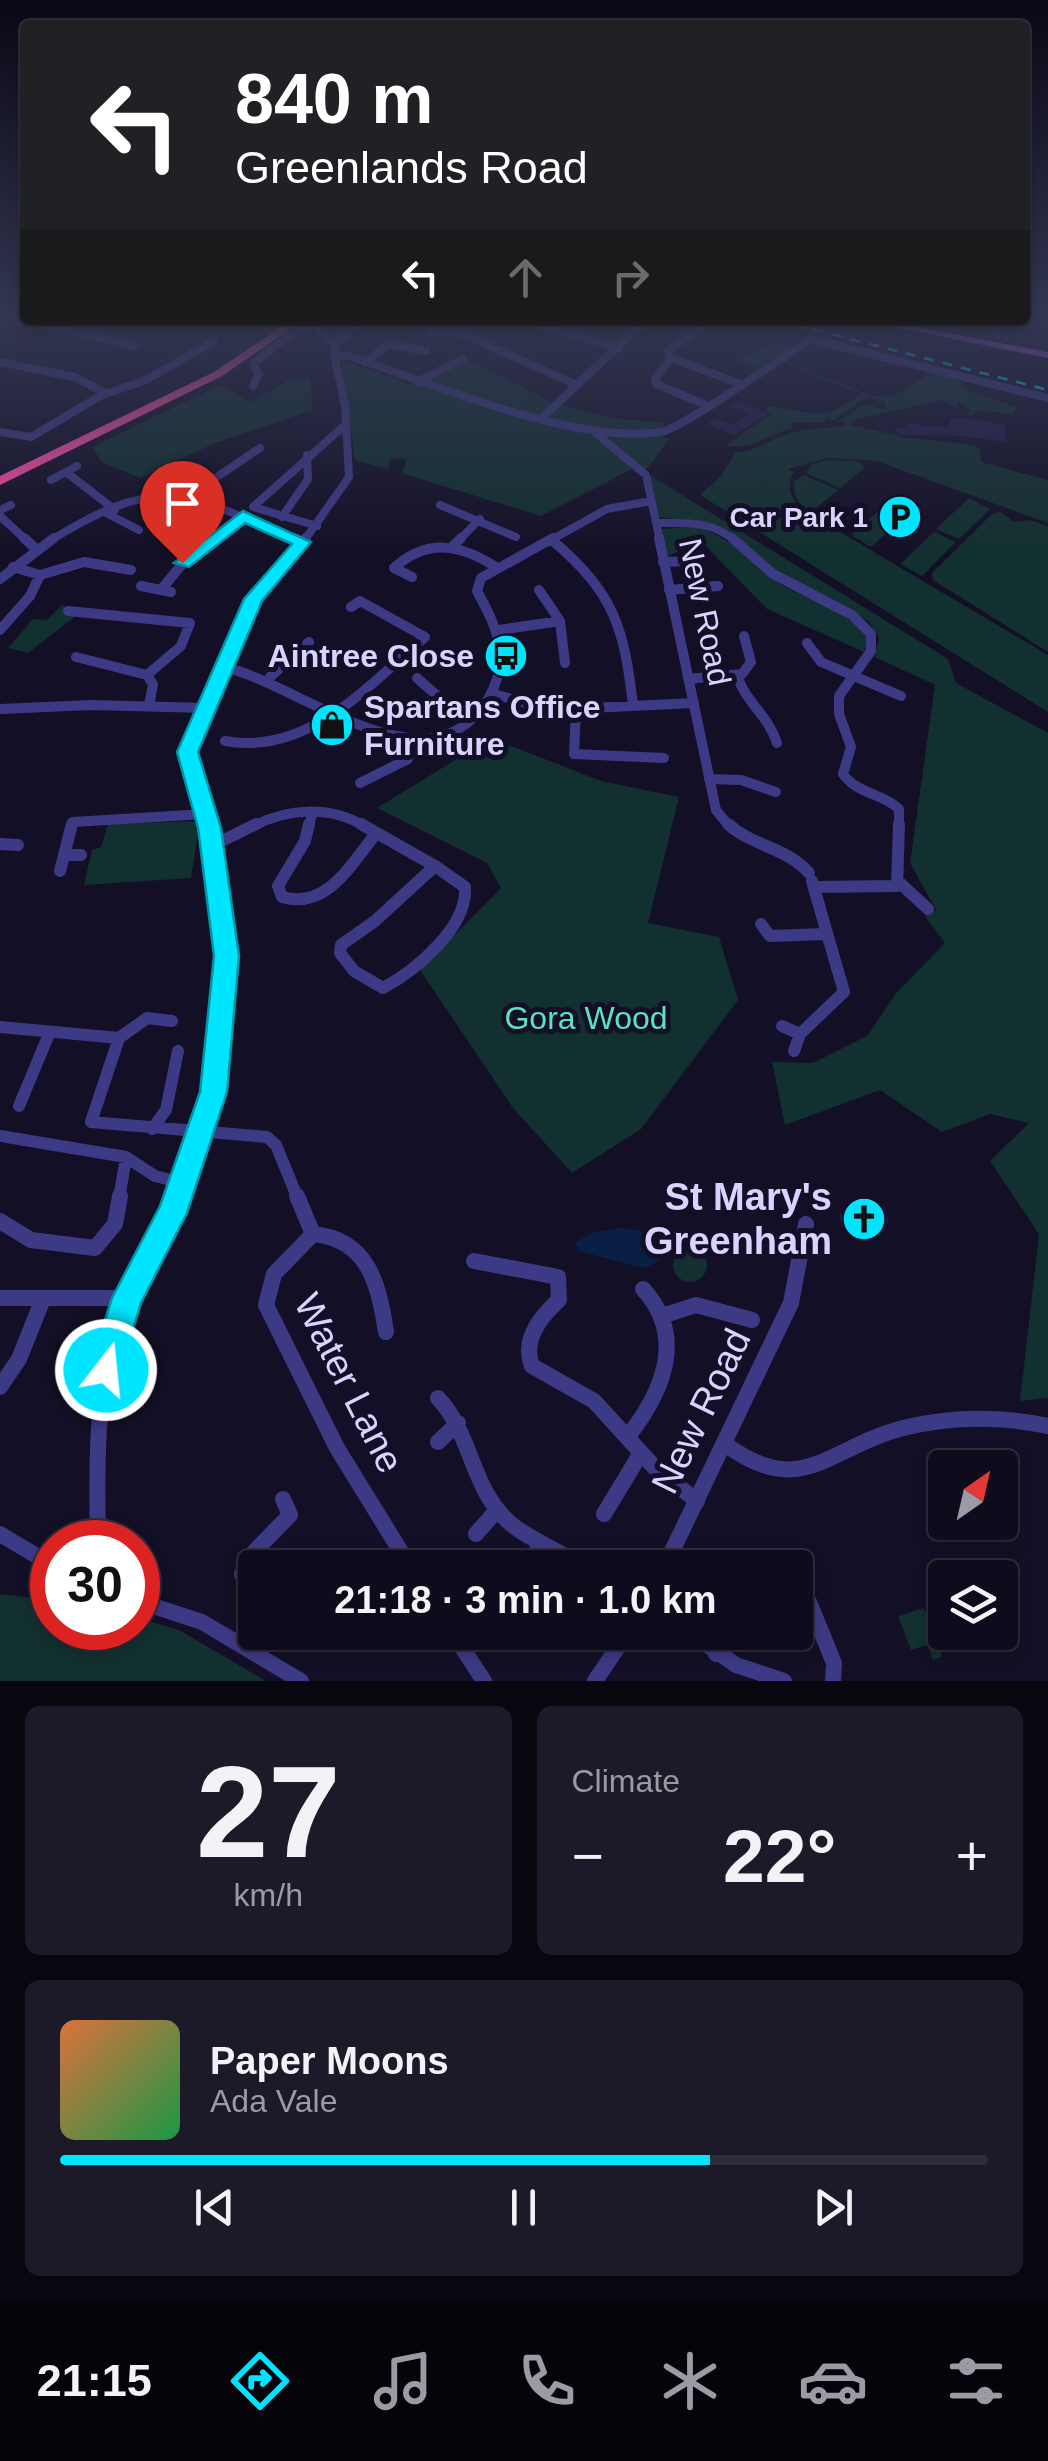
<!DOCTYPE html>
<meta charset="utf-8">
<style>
body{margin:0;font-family:Helvetica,sans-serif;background:#1c1929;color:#f1f3f6;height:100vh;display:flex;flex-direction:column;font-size:38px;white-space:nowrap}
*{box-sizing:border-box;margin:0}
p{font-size:32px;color:#9b9ba3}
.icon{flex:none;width:55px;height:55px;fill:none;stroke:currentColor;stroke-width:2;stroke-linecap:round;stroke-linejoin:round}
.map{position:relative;height:1681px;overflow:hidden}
.side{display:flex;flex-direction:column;gap:25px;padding:25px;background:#08060f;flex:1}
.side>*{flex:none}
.hud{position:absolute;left:20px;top:20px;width:1010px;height:305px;border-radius:10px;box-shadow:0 5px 15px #0003,0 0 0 2px #2e2b3b;background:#202124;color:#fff;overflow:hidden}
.needle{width:65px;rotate:34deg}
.tools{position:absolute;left:928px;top:1450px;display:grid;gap:20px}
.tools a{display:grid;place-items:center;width:90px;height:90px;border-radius:10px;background:#0e0b1c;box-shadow:0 5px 15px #0003,0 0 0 2px #2e2b3b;font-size:50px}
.speed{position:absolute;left:30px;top:1520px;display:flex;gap:20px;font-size:50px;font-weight:700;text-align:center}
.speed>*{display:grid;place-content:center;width:130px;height:130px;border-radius:50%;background:#0e0b1c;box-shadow:0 5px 15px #0003,0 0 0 2px #2e2b3b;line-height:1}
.speed .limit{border:15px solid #d22;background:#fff;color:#111}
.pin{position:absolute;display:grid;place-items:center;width:85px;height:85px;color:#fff;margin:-102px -42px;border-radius:50% 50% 50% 0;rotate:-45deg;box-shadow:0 0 10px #0007}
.pin .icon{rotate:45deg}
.me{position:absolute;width:110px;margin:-55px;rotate:16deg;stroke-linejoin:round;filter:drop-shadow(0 0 8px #0008)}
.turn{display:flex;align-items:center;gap:35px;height:210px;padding:0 50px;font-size:45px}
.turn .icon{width:130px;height:130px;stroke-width:2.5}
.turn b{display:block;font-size:70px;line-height:85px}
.lanes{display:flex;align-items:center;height:95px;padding:0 50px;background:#0003;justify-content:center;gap:50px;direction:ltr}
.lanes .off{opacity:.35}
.big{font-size:75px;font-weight:700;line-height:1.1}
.side .tile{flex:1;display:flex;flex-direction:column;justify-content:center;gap:15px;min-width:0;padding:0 35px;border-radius:15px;background:#1c1929}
.side .dial{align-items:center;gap:0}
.dial b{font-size:130px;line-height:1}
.song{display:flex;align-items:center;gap:30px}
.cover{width:120px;height:120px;border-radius:15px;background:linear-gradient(135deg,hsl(20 70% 55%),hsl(140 70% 35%))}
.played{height:10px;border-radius:5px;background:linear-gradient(90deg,#00e5ff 70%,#2e2b3b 70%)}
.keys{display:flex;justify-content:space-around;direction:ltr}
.heat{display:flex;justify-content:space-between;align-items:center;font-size:55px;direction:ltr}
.side .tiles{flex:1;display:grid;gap:25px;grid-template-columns:1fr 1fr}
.tile:last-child{grid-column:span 2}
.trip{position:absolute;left:238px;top:1550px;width:575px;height:100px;border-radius:10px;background:#0e0b1c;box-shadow:0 5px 15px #0003,0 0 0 2px #2e2b3b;font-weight:700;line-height:100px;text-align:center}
.dock{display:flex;height:160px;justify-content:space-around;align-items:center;background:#06040b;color:#9b9ba3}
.dock .icon{width:70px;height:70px}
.dock .on{color:#00e5ff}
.dock b{font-size:45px;color:#f1f3f6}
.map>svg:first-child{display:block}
.green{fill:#12302f}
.water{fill:#0a1f44}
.building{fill:#241b47}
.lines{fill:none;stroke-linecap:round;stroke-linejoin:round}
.minor-far3{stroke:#3d3a85;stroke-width:8}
.minor-far2{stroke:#3d3a85;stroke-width:10}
.minor-far1{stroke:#3d3a85;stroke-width:12}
.minor{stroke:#3d3a85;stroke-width:16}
.major{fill:#c25bff;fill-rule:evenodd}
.highway{fill:#ff4fa3;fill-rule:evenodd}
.rail{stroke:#00e5ff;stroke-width:2.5;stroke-dasharray:10 9;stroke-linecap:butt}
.route{fill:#00e5ff;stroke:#0095a6;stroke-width:2.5}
.labels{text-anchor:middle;stroke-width:10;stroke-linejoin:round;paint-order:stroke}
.far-poi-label{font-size:28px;font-weight:bold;fill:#d9d4ff;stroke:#130f26;text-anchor:end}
.street-label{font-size:32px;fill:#d9d4ff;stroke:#130f26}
.poi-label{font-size:32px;font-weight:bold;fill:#d9d4ff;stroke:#130f26;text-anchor:end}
.park-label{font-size:32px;fill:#5fe0c0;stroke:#130f26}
.near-poi-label{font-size:38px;font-weight:bold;fill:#d9d4ff;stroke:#130f26;text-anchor:end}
.near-street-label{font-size:38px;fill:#d9d4ff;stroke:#130f26}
</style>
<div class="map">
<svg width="1048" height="1681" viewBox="0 0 1048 1681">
<rect width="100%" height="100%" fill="#130f26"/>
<path class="green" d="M774 341 791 348 777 358 875 397 895 395 932 373 961 381 965 390 1017 407 1013 414 974 410V416L966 413 972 411 958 401V409L942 400 857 419 850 425 894 435 877 425 901 437 974 445 980 450 981 462 1048 480V523L877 461 827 458 788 469 794 472C786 485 791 501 803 510L1048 655V712L700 495 721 476 735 453C755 452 767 441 787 434 806 428 825 427 845 427V422H837L865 404 886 410 885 403 868 396 833 421 827 417 825 422H790L792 427 748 446H725L772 413 766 410 768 406C815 411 816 425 861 394L773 358 758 368 739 360Z
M341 360 415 386 468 360 556 404 611 418 666 423 656 435 669 439 646 470 636 467 541 516 402 473 407 459 391 458 388 469 355 460Z
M310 379 313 410 215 443 140 478 102 462 92 447 216 387 221 385 251 402 289 380Z
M828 460 858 461 864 468 840 488 806 473 812 464Z
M648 474 948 659 956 683 1048 733V1398L1020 1401 1039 1234 990 1161 1029 1123 990 1114 942 1132 880 1090 785 1125 772 1062 813 1063 867 1036 897 992 945 943 925 916 936 910 910 863 935 685 875 657 879 637 868 621 782 575 718 525 658 517Z
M804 475 838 490 811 512C798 505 793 496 794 482Z
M969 498 990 509 959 539 936 529Z
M881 509 902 519 871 547 851 535Z
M1000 512 1014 522 1030 520 1048 526V652L933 580 932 573 992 514Z
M697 527C732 536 752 567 782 585 810 601 852 611 868 640L864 652 767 609 701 541 666 557 661 529Z
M934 532 956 542 922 576 900 564Z
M62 605 77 615 28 653 8 648 33 619 47 620Z
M491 738 601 781 679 797 648 923 719 937 738 1000 641 1129 572 1173 513 1108 420 970 501 888 487 863 377 808Z
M200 821 191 878 84 885 92 850 101 847 108 824Z
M673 1265a17 17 0 1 1 34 0a17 17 0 1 1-34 0Z
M0 1594 52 1600V1628H138V1618L179 1630 266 1681H0Z
M924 1608 942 1657 933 1660 927 1645 911 1650 898 1616Z"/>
<path class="water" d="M619 1228C642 1230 668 1233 659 1262L643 1268 578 1251 575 1243 591 1233Z"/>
<path class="building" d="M989 325 1048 341V348L985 336Z
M738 400 769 413 734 436 707 424 716 418 732 425 749 414 729 406Z
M959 417 1005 425 1006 442 963 436 898 435 895 428H907L904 423 948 427 951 419Z
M884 1206 889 1223 855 1225 857 1232 842 1226 839 1214H847L845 1209Z"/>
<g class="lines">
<path class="minor-far3" d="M14 319 134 345 131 347
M310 320 329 341 337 342
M526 320 619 348
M431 333H461
M461 333 577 385
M335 356H349C434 384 573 445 661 432 681 429 786 355 811 339L1048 398
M671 358 738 383
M0 362 75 377 105 393 31 437 0 432
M365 363 388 344 426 351
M417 382 463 359
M253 386 259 374 253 364 293 332 314 325
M105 394 146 380 214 341
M706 405 656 384 655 379 671 358 668 351 709 320
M542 418 646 320
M592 430 646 475 660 541
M66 472 115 510
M51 480 77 466
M190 495 260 448
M440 505 516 537
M0 510 11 505
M108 514 139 530
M0 516 27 541
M282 517 308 479 307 455
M656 523C686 523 711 520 735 541
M317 526 253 507 346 424
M50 541C165 469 188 496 300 541
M211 541 243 516
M304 541 349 477 345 405 334 354 337 342 361 320
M458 541 480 519
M549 541 607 509 651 501"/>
<path class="minor-far2" d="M24 538 36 549
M294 538 303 542
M659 538 716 810 730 827
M732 538 773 574 852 615 871 634V651L839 696V714L851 747 843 774C857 794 882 793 899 809V827
M553 541C614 593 624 627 633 705
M452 547 461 538
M663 562 689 561
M13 567 40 575 84 562 131 570
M412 577 394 568C427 538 460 544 496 567
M0 579 54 538
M141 586 171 592
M161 590 183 563 215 538
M539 590 560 621 565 663
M669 590 718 586
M68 611 190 623 181 646 147 675
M0 630 30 596 40 575
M499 630 560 621
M807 643 821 662 901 696
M76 657 147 675
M224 667C300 684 429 797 488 699 512 658 497 628 477 591L481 578 553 538
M147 675 153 684 149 706
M737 676C747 704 768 715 777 743
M270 677 309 642
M417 678 467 722
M688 679 742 674 751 662 744 636
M491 693 548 710 694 703
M0 709 91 705 206 708
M576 709 574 754 664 758
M225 741C307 756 368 686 425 637L360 601 351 607
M709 779 741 780 776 792
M360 783 408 759 413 741
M72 827 73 822 205 814
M207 827 188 752 253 599 306 538
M252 827C286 808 331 805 365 827
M309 827 312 814"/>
<path class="minor-far1" d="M309 824 305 841 278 886 282 897C327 910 350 865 375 835
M361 824 435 866
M728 824C752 846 788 848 809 873
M0 844 18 845
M212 846 256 824
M64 855H81
M435 866 465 887C468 927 415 971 383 988L354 971 340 953 341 945 375 921Z
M60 871 72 824
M901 884 928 909
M814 887 897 886 899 824
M761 924 770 936 825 934
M782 1026 800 1034
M0 1027 119 1038 91 1122 267 1137 276 1145 298 1199
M119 1038 147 1018 172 1021
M794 1051 800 1034 844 992 812 881
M19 1106 49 1034
M152 1129 166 1110 178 1051
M0 1136 126 1157 155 1176 182 1183
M119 1199 126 1157
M178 1199C223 1071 241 958 206 824"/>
<path class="minor" d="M297 1196 313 1234
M0 1221 31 1240 95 1248 115 1224 120 1196
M313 1234 274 1274 266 1305 337 1448 411 1568
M313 1234C368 1239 379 1284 386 1332
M474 1261 558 1277 559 1300C540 1317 522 1341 532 1366L594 1401 656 1469 697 1501
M0 1298H127
M665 1315 696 1305 752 1320
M0 1387 19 1359 43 1299
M438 1398C469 1431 471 1479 500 1513 522 1539 558 1548 584 1568
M629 1435C664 1390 686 1336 643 1289
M438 1442 458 1423
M725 1444C802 1501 828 1447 903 1428 951 1416 1000 1416 1048 1426
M604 1514 641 1453
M0 1534 52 1565
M476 1534 497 1510
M98 1542C96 1459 95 1378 127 1299 141 1264 166 1233 179 1196
M532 1568 539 1544
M664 1568 791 1303 806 1224
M138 1601 202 1622 301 1681
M255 1601 242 1574 249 1557 290 1515 283 1499
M809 1602 834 1663 833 1681
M452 1632 484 1681
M689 1632 736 1665 784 1681
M251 1649 256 1632
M716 1654 726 1632
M595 1681 628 1632"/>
<path class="major" d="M860 320H878L1048 352V358Z"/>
<path class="highway" d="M291 320H303L222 376 0 485V476L214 372Z"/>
<path class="rail" d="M777 320 1048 390"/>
</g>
<linearGradient id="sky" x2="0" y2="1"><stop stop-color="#0a0815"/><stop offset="0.57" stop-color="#333752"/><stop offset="1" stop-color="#333752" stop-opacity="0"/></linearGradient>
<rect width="1048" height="555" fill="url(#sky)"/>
<path class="route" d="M243 511 311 542 262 601 198 752 221 828 239 956 227 1092 187 1213 141 1303 117 1382 106 1386 94 1382 89 1370 112 1298 160 1206 200 1092 214 956 198 828 177 752 244 599 292 544 245 523 189 567 174 563Z"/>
<defs>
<g id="parking-disc" transform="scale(2.25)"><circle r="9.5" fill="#00e5ff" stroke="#130f26"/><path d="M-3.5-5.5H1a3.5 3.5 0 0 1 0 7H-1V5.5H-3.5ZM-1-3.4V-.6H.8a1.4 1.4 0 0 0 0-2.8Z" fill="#111"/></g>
<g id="bus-disc" transform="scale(2.25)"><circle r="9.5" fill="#00e5ff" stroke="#130f26"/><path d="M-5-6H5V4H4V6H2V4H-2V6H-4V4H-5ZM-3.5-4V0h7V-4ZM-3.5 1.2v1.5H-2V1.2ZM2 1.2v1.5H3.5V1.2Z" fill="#111"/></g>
<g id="shop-disc" transform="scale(2.25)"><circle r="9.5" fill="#00e5ff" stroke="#130f26"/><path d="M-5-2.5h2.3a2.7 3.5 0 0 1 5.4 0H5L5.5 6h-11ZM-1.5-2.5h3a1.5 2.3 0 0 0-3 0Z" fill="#111"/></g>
<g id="church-disc" transform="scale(2.25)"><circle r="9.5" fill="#00e5ff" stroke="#130f26"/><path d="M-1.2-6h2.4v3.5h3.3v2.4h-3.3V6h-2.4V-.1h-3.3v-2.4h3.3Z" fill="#111"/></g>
</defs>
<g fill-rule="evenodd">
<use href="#parking-disc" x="900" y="517"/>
<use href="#bus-disc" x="506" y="656"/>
<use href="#shop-disc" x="332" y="725"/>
<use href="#church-disc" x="864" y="1219"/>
</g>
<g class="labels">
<g class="far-poi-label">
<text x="868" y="527">Car Park 1</text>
</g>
<g class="street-label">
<text transform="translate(705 612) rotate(78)" y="11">New Road</text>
</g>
<g class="poi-label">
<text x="474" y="667">Aintree Close</text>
<text x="364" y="718" text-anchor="start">Spartans Office<tspan x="364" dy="37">Furniture</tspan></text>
</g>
<g class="park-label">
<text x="586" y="1029">Gora Wood</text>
</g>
<g class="near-poi-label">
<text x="832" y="1210">St Mary's<tspan x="832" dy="44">Greenham</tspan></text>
</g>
<g class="near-street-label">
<text transform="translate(349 1383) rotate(63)" y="13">Water Lane</text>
<text transform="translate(701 1411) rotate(-64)" y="13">New Road</text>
</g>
</g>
</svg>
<div class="tools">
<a><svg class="needle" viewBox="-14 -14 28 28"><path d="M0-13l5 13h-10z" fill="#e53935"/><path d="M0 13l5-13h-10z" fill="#9b9ba3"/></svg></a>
<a><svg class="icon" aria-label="layers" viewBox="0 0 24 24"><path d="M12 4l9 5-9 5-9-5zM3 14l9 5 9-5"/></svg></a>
</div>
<div class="speed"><div class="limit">30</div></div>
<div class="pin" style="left:182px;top:563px;background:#d93025"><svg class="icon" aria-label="arrive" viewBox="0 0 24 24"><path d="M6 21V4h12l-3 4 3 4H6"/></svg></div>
<svg class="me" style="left:106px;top:1370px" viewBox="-20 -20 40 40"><circle r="17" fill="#00e5ff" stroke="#fff" stroke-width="3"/><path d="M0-11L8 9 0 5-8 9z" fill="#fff"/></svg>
<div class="trip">21:18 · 3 min · 1.0 km</div>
<div class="hud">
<div class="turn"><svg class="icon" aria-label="left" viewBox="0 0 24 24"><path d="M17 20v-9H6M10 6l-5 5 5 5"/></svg><div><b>840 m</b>Greenlands Road</div></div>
<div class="lanes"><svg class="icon" aria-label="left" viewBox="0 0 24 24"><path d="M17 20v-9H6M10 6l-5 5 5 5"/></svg><svg class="icon off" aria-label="ahead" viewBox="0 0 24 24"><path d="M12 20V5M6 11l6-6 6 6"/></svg><svg class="icon off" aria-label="right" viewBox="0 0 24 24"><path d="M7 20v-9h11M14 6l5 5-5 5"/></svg></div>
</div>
</div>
<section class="side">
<div class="tiles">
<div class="tile dial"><b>27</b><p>km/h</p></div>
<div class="tile"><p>Climate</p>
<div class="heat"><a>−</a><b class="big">22°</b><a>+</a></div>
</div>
<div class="tile">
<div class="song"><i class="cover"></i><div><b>Paper Moons</b><p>Ada Vale</p></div></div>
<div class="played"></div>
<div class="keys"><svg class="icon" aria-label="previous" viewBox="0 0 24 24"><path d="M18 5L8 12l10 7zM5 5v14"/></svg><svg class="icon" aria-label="pause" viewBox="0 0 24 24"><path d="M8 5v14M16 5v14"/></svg><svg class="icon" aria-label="next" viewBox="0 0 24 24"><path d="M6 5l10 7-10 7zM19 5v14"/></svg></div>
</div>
</div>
</section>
<nav class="dock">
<b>21:15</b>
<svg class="icon on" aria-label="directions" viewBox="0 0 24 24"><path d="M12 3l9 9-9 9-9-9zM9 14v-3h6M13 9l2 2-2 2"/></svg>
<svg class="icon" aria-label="music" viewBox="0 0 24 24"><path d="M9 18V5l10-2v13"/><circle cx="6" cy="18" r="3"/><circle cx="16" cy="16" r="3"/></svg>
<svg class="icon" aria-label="phone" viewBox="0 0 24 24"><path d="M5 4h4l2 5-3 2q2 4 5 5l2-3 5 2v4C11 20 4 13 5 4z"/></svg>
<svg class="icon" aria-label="climate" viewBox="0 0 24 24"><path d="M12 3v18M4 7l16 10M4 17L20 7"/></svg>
<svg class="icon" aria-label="car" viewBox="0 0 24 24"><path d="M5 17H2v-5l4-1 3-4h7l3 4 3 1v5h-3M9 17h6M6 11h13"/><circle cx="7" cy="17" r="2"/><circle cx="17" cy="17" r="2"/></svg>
<svg class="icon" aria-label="filters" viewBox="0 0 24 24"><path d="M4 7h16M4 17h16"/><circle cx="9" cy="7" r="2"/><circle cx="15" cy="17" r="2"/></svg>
</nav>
